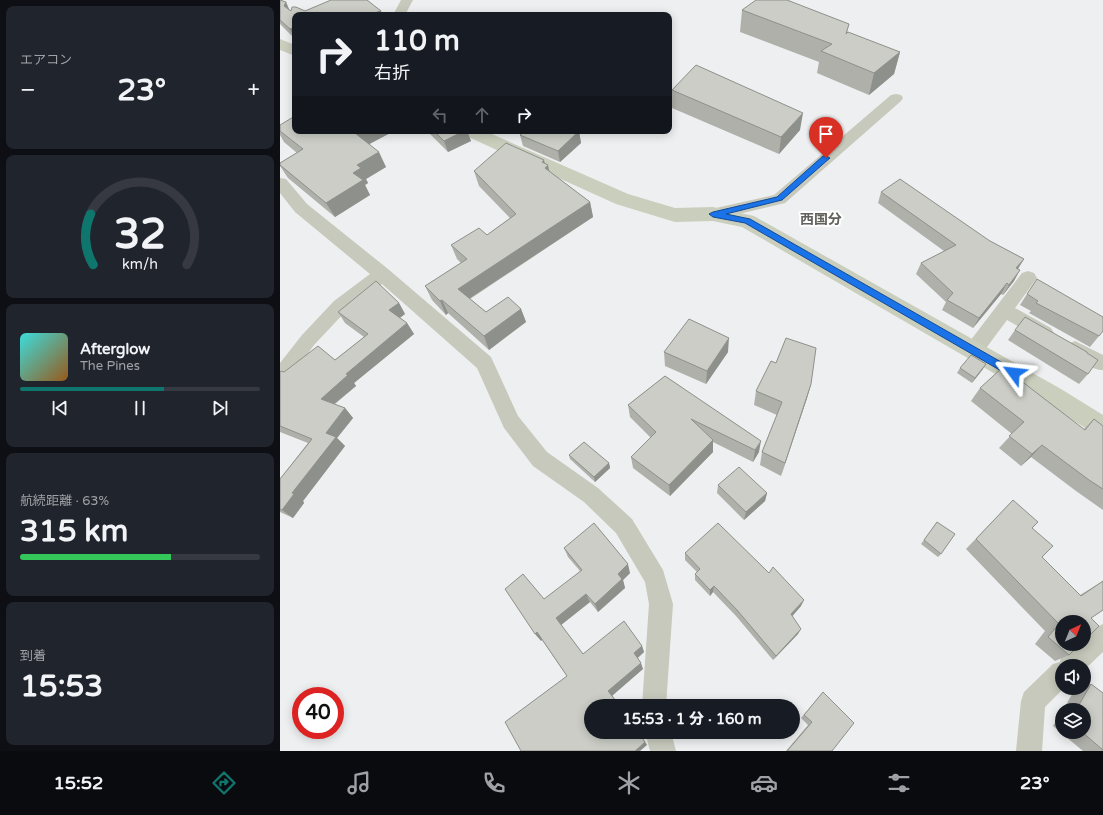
<!DOCTYPE html>
<html lang="ja">
<meta charset="utf-8">
<style>
body{margin:0;font-family:"Varela Round","Noto Sans JP",sans-serif;background:#20242c;color:#f1f3f6;height:100vh;display:flex;flex-direction:column;font-size:15px;white-space:nowrap}
*{box-sizing:border-box;margin:0}
p{font-size:13px;color:#9ea1a6}
.icon{flex:none;width:22px;height:22px;fill:none;stroke:currentColor;stroke-width:2;stroke-linecap:round;stroke-linejoin:round}
.map{position:relative;flex:1;overflow:hidden}
.panel{display:flex;flex-direction:column;gap:6px;padding:6px;background:#0d0f14;width:280px}
.panel>*{flex:none}
.guide{position:absolute;left:12px;top:12px;width:380px;height:122px;border-radius:8px;box-shadow:0 2px 10px #0003;background:#171b24;color:#f1f3f6;overflow:hidden}
.needle{width:26px;rotate:43deg}
.buttons{position:absolute;left:775px;top:615px;display:grid;gap:8px}
.buttons a{display:grid;place-items:center;width:36px;height:36px;border-radius:50%;background:#171b24;box-shadow:0 2px 10px #0003;font-size:20px}
.speed{position:absolute;left:12px;top:687px;display:flex;gap:8px;font-size:20px;font-weight:700;text-align:center}
.speed>*{display:grid;place-content:center;width:52px;height:52px;border-radius:50%;background:#171b24;box-shadow:0 2px 10px #0003;line-height:1}
.speed .limit{border:6px solid #d22;background:#fff;color:#111}
.pin{position:absolute;display:grid;place-items:center;width:34px;height:34px;color:#fff;margin:-41px -17px;border-radius:50% 50% 50% 0;rotate:-45deg;box-shadow:0 0 4px #0007}
.pin .icon{rotate:45deg}
.me{position:absolute;width:44px;margin:-22px;rotate:300deg;stroke-linejoin:round;filter:drop-shadow(0 0 3px #0008)}
.turn{display:flex;align-items:center;gap:14px;height:84px;padding:0 16px;font-size:18px}
.turn .icon{width:52px;height:52px;stroke-width:2.5}
.turn b{display:block;font-size:28px;line-height:34px}
.lanes{display:flex;align-items:center;height:38px;padding:0 16px;background:#0003;justify-content:center;gap:20px;direction:ltr}
.lanes .off{opacity:.35}
.big{font-size:30px;font-weight:800;line-height:1.1}
.panel .tile{flex:1;display:flex;flex-direction:column;justify-content:center;gap:6px;min-width:0;padding:0 14px;border-radius:8px;background:#20242c}
.panel .dial{align-items:center;gap:0}
.dial svg{height:104px;overflow:visible;fill:none;stroke:#363941;stroke-width:7;stroke-linecap:round;text-anchor:middle}
.dial text{fill:#f1f3f6;stroke:none}
.song{display:flex;align-items:center;gap:12px}
.cover{width:48px;height:48px;border-radius:6px;background:linear-gradient(135deg,hsl(180 70% 55%),hsl(30 70% 35%))}
.played{height:4px;border-radius:2px;background:linear-gradient(90deg,#0f766e 60%,#363941 60%)}
.keys{display:flex;justify-content:space-around;direction:ltr}
.heat{display:flex;justify-content:space-between;align-items:center;font-size:22px;direction:ltr}
.charge{height:6px;border-radius:3px;background:linear-gradient(90deg,#34c759 63%,#363941 0)}
.trip{position:absolute;left:304px;top:699px;width:216px;height:40px;border-radius:20px;background:#171b24;box-shadow:0 2px 10px #0003;font-weight:800;line-height:40px;text-align:center}
.dock{display:flex;height:64px;justify-content:space-around;align-items:center;background:#090b0e;color:#9ea1a6}
.dock .icon{width:28px;height:28px}
.dock .active{color:#0f766e}
.dock b{font-size:18px;color:#f1f3f6}
main{display:flex;flex:1;min-height:0}
.map>svg:first-child{display:block}
.lines{fill:none;stroke-linecap:round;stroke-linejoin:round}
.street{fill:#c6c9bb;fill-rule:evenodd}
.secondary{fill:#cacebc;fill-rule:evenodd}
.wall{fill:#afb0aa}
.shaded-wall{fill:#8e908b}
.building{fill:#cbcdc6;stroke:#8e908b}
.route{fill:#1a73e8;stroke:#114b97}
.labels{text-anchor:middle;stroke-width:4;stroke-linejoin:round;paint-order:stroke}
.quarter-label{font-size:14px;font-weight:bold;fill:#61625c;stroke:#fff}
</style>
<main>
<section class="panel">
<div class="tile"><p>エアコン</p>
<div class="heat"><a>−</a><b class="big">23°</b><a>+</a></div>
</div>
<div class="tile dial"><svg viewBox="0 0 100 80">
<path d="M14 69A42 42 0 1 1 86 69"/>
<path d="M14 69A42 42 0 0 1 12 30" stroke="#0f766e"/>
<text x="50" y="56" font-size="32" font-weight="700">32</text>
<text x="50" y="72" font-size="11">km/h</text>
</svg></div>
<div class="tile">
<div class="song"><i class="cover"></i><div><b>Afterglow</b><p>The Pines</p></div></div>
<div class="played"></div>
<div class="keys"><svg class="icon" aria-label="previous" viewBox="0 0 24 24"><path d="M18 5L8 12l10 7zM5 5v14"/></svg><svg class="icon" aria-label="pause" viewBox="0 0 24 24"><path d="M8 5v14M16 5v14"/></svg><svg class="icon" aria-label="next" viewBox="0 0 24 24"><path d="M6 5l10 7-10 7zM19 5v14"/></svg></div>
</div>
<div class="tile"><p>航続距離 · 63%</p><b class="big">315 km</b><div class="charge"></div></div>
<div class="tile"><p>到着</p><b class="big">15:53</b></div>
</section>
<div class="map">
<svg width="823" height="751" viewBox="0 0 823 751">
<rect width="100%" height="100%" fill="#eeeff0"/>
<g class="lines">
<path class="street" d="M121 0H133L125 15H113Z
M616 94 621 95 623 98 621 101 505 203 433 220 427 218 425 214 427 210 494 195 611 95Z
M0 178 6 179 27 204 108 269 211 357 238 416 267 452 318 488 352 519 383 570 393 604 386 706H362L369 604 365 582 336 533 304 502 253 466 224 428 197 368 102 284 66 311 34 345 7 383 0 385V363L22 335 54 301 90 274 15 212 0 193Z
M748 271 754 273 757 278 735 308 771 328 774 333 771 338 765 340 759 338 727 320 701 355 694 358 687 355 685 350 687 345 742 273Z
M795 341 823 355V370C814 371 790 357 786 349L788 344Z
M823 624V652L804 670V666H782V688H784L765 707 762 751H736L741 701 744 692 773 664 780 662 781 657 796 644H804V637L815 628Z
M365 732H391L396 751H370Z"/>
<path class="secondary" d="M0 39 15 45V56L0 50Z
M182 131H205L348 194 395 208 433 207 474 216 781 389 823 415V437L815 434 765 403 462 227 433 221 395 222 336 204 184 135Z"/>
</g>
<path class="wall" d="M0 0 6 2 10 11H101L102 15H15V38H14L0 24Z
M462 10 569 24 567 33 620 52 614 74 589 95 537 73 539 62 460 32Z
M392 90 520 130 499 154 392 108Z
M0 125 15 131H114L89 144 106 167 86 179 88 183 85 185 90 195 55 217 8 178 0 166V163L17 153 4 142 0 135Z
M147 131H187L191 141 168 152Z
M299 131 301 143 280 162 243 146 240 135Z
M265 163 269 171 310 202 313 217 190 299 206 312 241 309 246 322 209 350 168 313 166 315 152 300 145 286 181 263 177 259 171 245 207 235 230 218 199 186 194 171Z
M601 192 710 241 744 259 738 269 734 281 723 295 721 294 693 328 662 310 666 302 636 274 641 263 664 251 598 203Z
M747 294 819 336 810 347 749 313 751 311 740 305Z
M119 303 125 314 120 318 127 323 134 334 74 383 76 386 55 404 65 408 73 418 57 438 65 446 23 501 24 503 13 518 0 512V479L28 443 0 432V372H4L55 360 84 337 65 323 58 312Z
M735 330 807 353 808 374 799 384 728 340Z
M384 352H448L426 384 385 366Z
M680 368 703 369 692 383 677 373Z
M385 376 479 452 473 462 433 442V452L390 496 353 468 351 457 371 438 350 417 348 405Z
M531 384 527 398 501 476 480 465 482 452 497 415 474 405 476 391Z
M700 388 804 429 814 419 823 426V510L796 491 751 457 741 466 719 448 732 434 691 401Z
M289 455 329 463 330 468 315 482 290 459Z
M438 485 487 493 485 501 464 520 437 493Z
M733 500 752 528 762 557 800 595 823 581V610L811 618 789 655 775 661 755 644 765 631 686 549Z
M657 522 661 554 658 557 641 544Z
M284 548 350 573 343 580 345 588 318 612 310 602 281 625 303 654 362 646 364 652 358 658 363 669 332 695 367 745 287 676 262 640 261 641 300 571 288 557Z
M405 553 521 606 512 616 518 634 493 660 456 616 433 592 430 596 415 580V574L417 572 405 560Z
M811 684 823 693V751H803L773 726 782 711V732H804V710H783L795 689 799 688H804V686Z
M543 692 552 751H506L528 725 521 718Z"/>
<path class="shaded-wall" d="M6 2 10 12 4 6Z
M101 11 102 15H95L94 13Z
M15 27V38H14L10 29Z
M620 52 614 74 589 95 594 73Z
M523 113 520 130 499 154 501 137Z
M79 131H114L82 148 75 133Z
M184 131H187L191 141 168 152 164 141Z
M299 131 301 143 280 162 278 151Z
M99 152 106 167 86 179 88 183 85 185 90 195 55 217 46 203 73 173 77 165Z
M264 160 266 167 268 165 271 179 262 162Z
M310 202 313 217 184 302 178 289Z
M744 259 737 270 736 268Z
M740 270 734 281 723 295 729 285Z
M727 283 721 294 693 328 699 318Z
M162 300 168 313 166 315 160 301Z
M119 303 125 314 115 321 109 310Z
M241 309 246 322 209 350 204 336Z
M127 323 134 334 74 383 76 386 49 408 41 399 66 374Z
M449 338 448 352 426 384 427 371Z
M706 364 703 369 692 383 695 378Z
M531 384 527 398 501 476 505 463Z
M65 408 73 418 57 438 65 446 23 501 24 503 13 518 2 510 46 433Z
M433 440V452L390 496 389 485Z
M481 441 479 452 473 462 475 450Z
M762 445 751 457 741 466 752 454Z
M329 463 330 468 315 482 314 477Z
M487 493 485 501 464 520 466 512Z
M348 564 350 573 343 580 345 588 318 612 315 604 338 574Z
M434 586 433 592 430 596V590Z
M306 594 310 602 281 625 276 618Z
M524 600 521 606 509 620 511 614Z
M521 629 518 634 493 660 496 656Z
M257 632 263 639 261 641 255 634Z
M362 646 364 652 356 659 354 653Z
M361 663 363 669 332 696 328 691Z
M365 742 367 745 360 751H355Z"/>
<path class="building" d="M0 0 6 2 4 6 11 11 12 7H16L25 11 51 0H87L101 11 94 13 96 15H15V27L10 29 0 20Z
M476 0H507L569 24 566 34 568 32 620 52 594 73 541 51 552 44 462 10Z
M416 65 523 113 501 137 392 90Z
M15 116V131H79L75 133 99 152 77 165 81 168 73 173 83 180 46 203 0 165V163L23 149 0 131V125Z
M154 131H184L164 141Z
M244 131H299L278 151 240 135Z
M226 143 264 160 262 162 268 165 265 168 310 202 178 289 206 312 228 297 241 309 204 336 162 300 160 301 145 286 187 259 171 245 199 228 207 235 236 214 194 171Z
M620 179 710 241 744 259 736 268 740 270 729 285 727 283 699 318 667 300 673 293 641 263 676 245 601 192Z
M757 279 823 317V331L819 336 756 303 758 301 747 294Z
M96 281 119 303 109 310 127 323 66 374 68 375 41 399 65 408 46 433 56 437 12 493 14 494 2 510 0 509V479L32 439 0 426V372L1 371 4 372 38 346 55 360 88 334 58 312Z
M745 317 807 352V353L818 360 808 374 735 330Z
M409 319 449 338 427 371 384 352Z
M506 338 536 348 531 384 505 463 482 452 502 402 476 391 491 361 496 363Z
M691 355 706 364 695 378 680 368Z
M723 367 805 430 814 419 823 426V489L809 480 762 445 752 454 729 436 744 422 700 388Z
M385 376 481 441 475 450 411 419 433 440 389 485 351 457 376 432 348 405Z
M304 442 329 463 314 477 289 455Z
M459 467 487 493 466 512 438 485Z
M733 500 758 522 752 528 773 546 762 557 801 596 823 581V610L811 618 819 626 804 641V622H782V644H800L789 655 768 637 779 624 696 539Z
M657 522 675 534 661 554 644 540Z
M314 523 348 564 338 574 342 579 315 604 306 594 276 618 303 654 344 621 362 646 354 653 361 663 328 691 340 706H311V732H358L365 742 355 751H241L225 722 287 676 257 632 255 634 225 589 243 574 264 599 302 570 284 548Z
M438 523 489 573 493 567 524 600 511 614 521 629 496 656 457 610 434 586 430 590 415 574 420 569 405 553Z
M811 684 823 693V750L802 732H804V710H796Z
M543 692 574 723 552 751H507L532 722 524 715Z"/>
<path class="route" d="M543 156H546L550 158 502 200 446 214 470 219 737 371 738 373 737 376H730L465 223 433 217 429 214 433 212 497 197Z"/>
<g class="labels">
<g class="quarter-label">
<text x="541" y="224">西国分</text>
</g>
</g>
</svg>
<div class="buttons">
<a><svg class="needle" viewBox="-14 -14 28 28"><path d="M0-13l5 13h-10z" fill="#e53935"/><path d="M0 13l5-13h-10z" fill="#9ea1a6"/></svg></a>
<a><svg class="icon" aria-label="sound" viewBox="0 0 24 24"><path d="M4 9h4l5-4v14l-5-4H4zM17 9q2 3 0 6"/></svg></a>
<a><svg class="icon" aria-label="layers" viewBox="0 0 24 24"><path d="M12 4l9 5-9 5-9-5zM3 14l9 5 9-5"/></svg></a>
</div>
<div class="speed"><div class="limit">40</div></div>
<div class="pin" style="left:546px;top:158px;background:#d93025"><svg class="icon" aria-label="arrive" viewBox="0 0 24 24"><path d="M6 21V4h12l-3 4 3 4H6"/></svg></div>
<svg class="me" style="left:734px;top:373px" viewBox="-20 -20 40 40"><path d="M0-17L14 15 0 8-14 15z" fill="#1a73e8" stroke="#fff" stroke-width="4"/></svg>
<div class="trip">15:53 · 1 分 · 160 m</div>
<div class="guide">
<div class="turn"><svg class="icon" aria-label="right" viewBox="0 0 24 24"><path d="M7 20v-9h11M14 6l5 5-5 5"/></svg><div><b>110 m</b>右折</div></div>
<div class="lanes"><svg class="icon off" aria-label="left" viewBox="0 0 24 24"><path d="M17 20v-9H6M10 6l-5 5 5 5"/></svg><svg class="icon off" aria-label="ahead" viewBox="0 0 24 24"><path d="M12 20V5M6 11l6-6 6 6"/></svg><svg class="icon" aria-label="right" viewBox="0 0 24 24"><path d="M7 20v-9h11M14 6l5 5-5 5"/></svg></div>
</div>
</div>
</main>
<nav class="dock">
<b>15:52</b>
<svg class="icon active" aria-label="directions" viewBox="0 0 24 24"><path d="M12 3l9 9-9 9-9-9zM9 14v-3h6M13 9l2 2-2 2"/></svg>
<svg class="icon" aria-label="music" viewBox="0 0 24 24"><path d="M9 18V5l10-2v13"/><circle cx="6" cy="18" r="3"/><circle cx="16" cy="16" r="3"/></svg>
<svg class="icon" aria-label="phone" viewBox="0 0 24 24"><path d="M5 4h4l2 5-3 2q2 4 5 5l2-3 5 2v4C11 20 4 13 5 4z"/></svg>
<svg class="icon" aria-label="climate" viewBox="0 0 24 24"><path d="M12 3v18M4 7l16 10M4 17L20 7"/></svg>
<svg class="icon" aria-label="car" viewBox="0 0 24 24"><path d="M5 17H2v-5l4-1 3-4h7l3 4 3 1v5h-3M9 17h6M6 11h13"/><circle cx="7" cy="17" r="2"/><circle cx="17" cy="17" r="2"/></svg>
<svg class="icon" aria-label="filters" viewBox="0 0 24 24"><path d="M4 7h16M4 17h16"/><circle cx="9" cy="7" r="2"/><circle cx="15" cy="17" r="2"/></svg>
<b>23°</b>
</nav>
